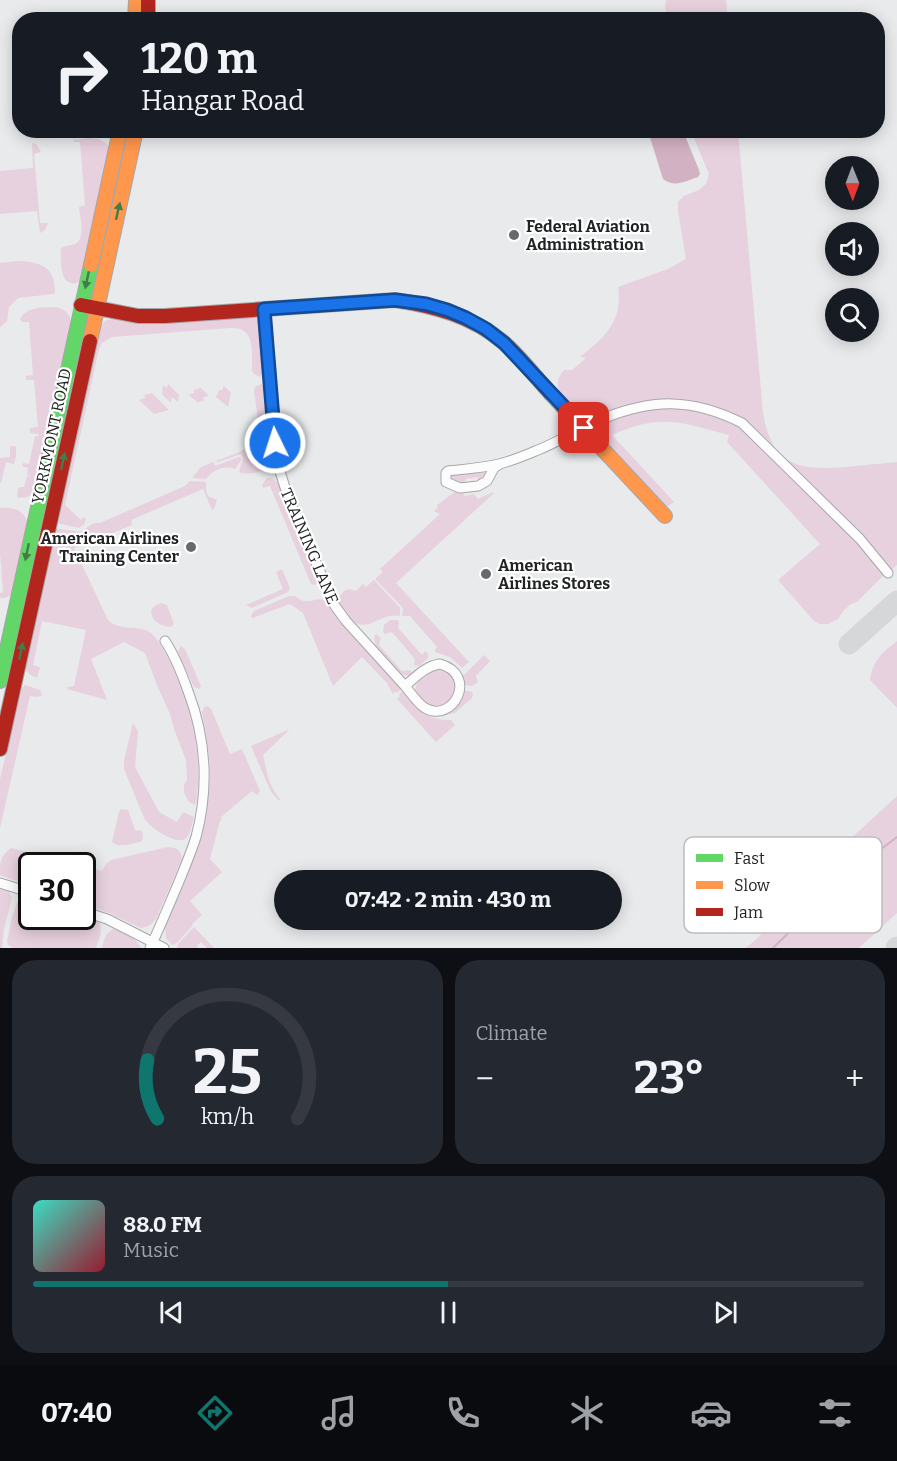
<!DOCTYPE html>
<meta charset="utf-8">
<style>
body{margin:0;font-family:Bitter,serif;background:#242831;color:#f1f3f6;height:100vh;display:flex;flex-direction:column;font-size:22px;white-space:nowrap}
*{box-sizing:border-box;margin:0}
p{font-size:20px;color:#9ea1a6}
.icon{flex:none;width:33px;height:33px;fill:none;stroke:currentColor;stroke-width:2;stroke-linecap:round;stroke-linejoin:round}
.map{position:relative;height:948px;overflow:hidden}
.panel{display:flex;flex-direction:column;gap:12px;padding:12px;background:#0d0f14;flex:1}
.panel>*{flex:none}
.banner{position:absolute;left:12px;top:12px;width:873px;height:126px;border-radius:24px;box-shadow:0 3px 15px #0003;background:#171b24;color:#f1f3f6;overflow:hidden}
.needle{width:39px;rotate:179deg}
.buttons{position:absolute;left:825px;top:156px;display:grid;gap:12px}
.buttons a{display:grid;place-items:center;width:54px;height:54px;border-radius:50%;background:#171b24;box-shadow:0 3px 15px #0003;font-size:30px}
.speed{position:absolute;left:18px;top:852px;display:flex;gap:12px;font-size:30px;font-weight:700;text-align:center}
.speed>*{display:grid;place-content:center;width:78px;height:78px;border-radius:50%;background:#171b24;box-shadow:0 3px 15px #0003;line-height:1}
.speed .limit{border:3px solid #111;border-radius:9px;background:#fff;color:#111}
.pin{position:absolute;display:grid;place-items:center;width:51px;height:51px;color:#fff;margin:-26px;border-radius:12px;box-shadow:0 3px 9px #0006}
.me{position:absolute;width:66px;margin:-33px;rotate:356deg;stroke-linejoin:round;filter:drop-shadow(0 0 4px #0008)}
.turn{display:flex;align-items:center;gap:21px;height:126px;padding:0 30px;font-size:27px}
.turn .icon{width:78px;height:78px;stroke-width:2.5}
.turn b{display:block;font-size:42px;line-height:51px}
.big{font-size:45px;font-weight:700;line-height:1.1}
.panel .tile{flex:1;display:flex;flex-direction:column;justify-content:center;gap:9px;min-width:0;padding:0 21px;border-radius:24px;background:#242831}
.panel .dial{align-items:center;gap:0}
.dial svg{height:156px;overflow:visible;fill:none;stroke:#363941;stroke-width:7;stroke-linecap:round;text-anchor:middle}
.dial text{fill:#f1f3f6;stroke:none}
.song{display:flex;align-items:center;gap:18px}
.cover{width:72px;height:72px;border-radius:9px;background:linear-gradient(135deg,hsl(170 70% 55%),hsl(350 70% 35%))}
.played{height:6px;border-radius:3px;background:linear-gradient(90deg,#0f766e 50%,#363941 50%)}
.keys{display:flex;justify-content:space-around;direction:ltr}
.heat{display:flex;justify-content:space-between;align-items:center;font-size:33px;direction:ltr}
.panel .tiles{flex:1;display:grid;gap:12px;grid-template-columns:1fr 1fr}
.tile:last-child{grid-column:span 2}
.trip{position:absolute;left:274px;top:870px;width:348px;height:60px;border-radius:30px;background:#171b24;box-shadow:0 3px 15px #0003;font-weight:700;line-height:60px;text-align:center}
.menu{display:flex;height:96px;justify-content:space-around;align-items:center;background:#090b0e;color:#9ea1a6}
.menu .icon{width:42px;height:42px}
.menu .selected{color:#0f766e}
.menu b{font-size:27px;color:#f1f3f6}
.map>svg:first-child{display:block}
.green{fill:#e7d1de}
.water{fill:#d2b1c3}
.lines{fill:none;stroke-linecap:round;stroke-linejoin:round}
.stream{stroke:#d2b1c3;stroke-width:2}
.taxiway{stroke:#d6d7d8;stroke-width:21}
.street-casing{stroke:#a5a7a8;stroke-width:11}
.fast-casing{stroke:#a5a7a8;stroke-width:16}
.slow-casing{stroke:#a5a7a8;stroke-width:16}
.jam-casing{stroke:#a5a7a8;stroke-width:16}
.street{stroke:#fcfcfc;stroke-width:9}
.fast{stroke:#63d668;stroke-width:14}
.slow{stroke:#ff974d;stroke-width:14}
.jam{stroke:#b3261e;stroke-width:14}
.oneway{fill:#427c46}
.route-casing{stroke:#114b97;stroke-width:15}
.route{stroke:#1a73e8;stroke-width:10}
.poi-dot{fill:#67696a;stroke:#fff;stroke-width:2}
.labels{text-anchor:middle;stroke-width:4.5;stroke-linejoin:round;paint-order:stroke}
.poi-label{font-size:16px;font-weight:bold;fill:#222324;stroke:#fff;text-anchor:start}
.street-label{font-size:16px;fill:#222324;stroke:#fff}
.key{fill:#fff;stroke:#bdbdbd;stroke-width:1.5}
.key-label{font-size:16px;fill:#222324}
</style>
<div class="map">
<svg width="897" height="948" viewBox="0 0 897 948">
<rect width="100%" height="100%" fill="#e8eaeb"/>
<path class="green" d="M666 0H726L728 19H669L665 8Z
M691 131H738L763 413C772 465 797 471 845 467 862 465 880 464 897 462V565L883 576 857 602 851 604 844 610 838 619 828 624H820L814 621 778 580 820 544 727 442 729 435C681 422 660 413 612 435L674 502 667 507 664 506 597 434 596 431C602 423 611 421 620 418 646 408 675 403 702 412 712 416 722 420 732 424L736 414C705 404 674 395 642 402 623 406 606 417 588 421 582 418 578 413 573 408 562 396 550 386 564 370H572L586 358 580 357C605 337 623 321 618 287L668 269 686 259 678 211V202L684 196 699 190 706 184 709 174Z
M88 138C97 139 105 139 109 148L81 280 77 283C59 287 61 261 61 248 66 245 70 246 75 244 86 239 80 217 79 207L85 205 80 142H74L73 140Z
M32 143 36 144 41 152 34 154 40 223H47L48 224 45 230 40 233 37 211 0 214V171L33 168Z
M17 261C41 262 55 266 55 293L53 294 18 298 9 307 7 321 0 327V263Z
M56 307C66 309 71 315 71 325L34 492 27 497 17 498 18 488 20 487H24L27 476 30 477V476L27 475 28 468 22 466 23 463 29 464 35 436H39L38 434 30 433V428L38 427 34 380H26V376L33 375 29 322H22L20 319C27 306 43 308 56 307Z
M87 315 88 319 56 468 53 469 85 316Z
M248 316 257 318 261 326 264 371 260 377 254 374 252 371C252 360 254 339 245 332 241 328 235 328 230 328L112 337 102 343 99 349 65 505 81 520 84 517 86 519 84 524 79 528 57 523 56 521 95 336 100 326 105 321 115 318 152 323Z
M168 384 179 395 178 402 172 397 171 403 162 394 163 385 167 388Z
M261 384 264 386 266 389 271 463C264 472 251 476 239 472L240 468 243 459 241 454 218 462 216 461C225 457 238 454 246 448 264 436 256 409 254 390L255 387Z
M224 386 231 393 228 407 216 397 219 390H222Z
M201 388 209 396 203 397 204 401 197 402 189 395 194 393V390Z
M152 393 169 410 154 414 139 400 145 398 144 395Z
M10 446H16V456L14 464 6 462 1 483 0 482V458L10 457Z
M239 457 241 458V460L235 469C224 465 213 470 206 479L192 478 201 467 213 462 215 466Z
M482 471 486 473 487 477 477 482 478 477 466 479 463 484 451 481 450 475 451 474Z
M267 478H271L278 483 318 580V582L315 585 311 584 270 486 263 488 262 485Z
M190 481 206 482V491L208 496 217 500 214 509 212 510 203 489 131 520 132 525 103 537 102 536 74 548 108 620C120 632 138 624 151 633 158 639 162 648 167 656 191 700 203 753 196 803L194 805 188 801 184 792V785L187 780 186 760 174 729 170 714 157 685 145 653 124 642 91 659 107 700 67 689V687L74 686 86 630 42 621 33 665 40 667 37 678C28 674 25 672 25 662L54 528 80 532 94 523H100L185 486Z
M456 491 462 492 465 496 474 494 478 499 493 492 494 493 396 583 469 662 462 668 450 657 435 652V649L437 647 410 616H402L403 609 402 607 376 580V578L383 572 380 569 440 514 434 511 438 507 437 505Z
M0 508C13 507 25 510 28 524L13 593C9 597 6 598 0 598V593L3 592 0 553Z
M282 569 290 588 288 592 252 608 246 605 283 589 276 572Z
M374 580 400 608V616C378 611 366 639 347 615 343 609 339 605 338 598L344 591 349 589 356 591 363 584 366 587Z
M289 596H295C309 608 316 595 325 601 332 606 336 617 342 623 360 646 382 667 402 688L397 693 395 691 393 694 387 683 362 657 333 686 303 613 290 604 252 618 251 616 254 611Z
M162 603 167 605 174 624 171 627C154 627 141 608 162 603Z
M390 620H397L399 622 398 628 422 655 425 651 428 654V658L419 666 414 665 415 659 392 632 385 634 383 631 384 625Z
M376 634 381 638 379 645 402 671 409 670 412 672 411 676 404 675 400 673C391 663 371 649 375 635Z
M897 641V708L870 680C873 660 882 653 897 641Z
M181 646 185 649 201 686 199 689 194 687 179 655 178 651Z
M484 655 490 661 476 676 478 682 472 686 465 685 463 676Z
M433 669C445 668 448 672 456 680 456 700 448 708 428 705L415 694C414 682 424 675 433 669Z
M25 685 40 690 42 695 38 697 30 696 0 828V779L21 689Z
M403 690C419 708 425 721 451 720L455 725 436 742 397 699 400 696 399 694Z
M465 691H470L472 692 473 695 472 698 455 713 441 716 461 701Z
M205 706 209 707 211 709 230 754 242 749 260 791 257 795 252 791 221 817 222 819 220 821 210 859 222 872 190 901 202 915 192 924 193 925 177 943 172 945 166 938 165 927C187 876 210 829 210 772 210 751 205 732 202 712Z
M133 723 138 731 135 767 159 812 177 822 183 812 194 817C192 823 191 835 185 839 175 845 149 827 144 818L124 769V760Z
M290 729 263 755C267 772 268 785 280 799L279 801 271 792 251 746Z
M897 796V913L859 948H746L773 924 768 916 769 914Z
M121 809 128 810 135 830 142 831 143 838 141 842C132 843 119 849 112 842L119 812Z
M168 847C177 848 181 850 182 859L156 919C152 924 148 927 141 928L111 914 83 904V866L102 871 106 864 111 860Z
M11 848 19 850 78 865 32 866 31 886 0 875C0 862 0 856 11 848Z
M0 887 8 890 12 898 4 929 2 948H0Z
M25 897 31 898 32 916H83L98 921C104 930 99 939 96 948H14L9 946 7 942 12 917 17 903 20 899Z
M194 927 214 948H207L201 942 197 946 198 948H177L178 944Z
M113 929C125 931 135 937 141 948H102C104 940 105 933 113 929Z"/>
<path class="water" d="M648 131H683L699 170 700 174 698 177C685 181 675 188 663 179Z"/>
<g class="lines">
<path class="stream" d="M773 948 840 883 848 879 868 859 897 837"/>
<path class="taxiway" d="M849 644 897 601
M896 948 897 947"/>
<g class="street-casing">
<path id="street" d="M264 309 277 462 289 500 335 606 346 621 405 686
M500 464 494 468 487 481 478 486 460 488 446 482V473L448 471C465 469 482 468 499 464 512 461 526 455 538 450 560 441 579 429 600 420 652 398 692 398 742 423L860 539 888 573
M440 664C479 675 453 724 425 708 417 703 411 693 405 686 416 677 425 666 440 664Z
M0 883 32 893
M82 911 107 919 164 948
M150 948C160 927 169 905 178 884 184 869 191 853 196 837 209 788 206 738 188 691 182 674 175 656 165 641"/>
</g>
<g class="fast-casing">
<path id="fast" d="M0 681 91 265"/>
</g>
<g class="slow-casing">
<path id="slow" d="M135 20 136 0
M91 265 120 130
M90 341 136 130
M551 394 665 516"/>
</g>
<g class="jam-casing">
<path id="jam" d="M148 0V20
M81 305 138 316H165L395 300C434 306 472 316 503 342 520 356 536 378 551 394
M0 749 90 341"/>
</g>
<use href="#street" class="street"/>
<use href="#fast" class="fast"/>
<use href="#slow" class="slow"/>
<use href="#jam" class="jam"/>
</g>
<defs><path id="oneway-solid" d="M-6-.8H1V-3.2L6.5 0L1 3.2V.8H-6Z" transform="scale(1.5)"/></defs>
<g class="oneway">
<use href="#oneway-solid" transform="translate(118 211) rotate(-77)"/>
<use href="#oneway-solid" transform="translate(87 280) rotate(102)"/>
<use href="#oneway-solid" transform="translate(63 461) rotate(-78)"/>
<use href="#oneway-solid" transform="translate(27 552) rotate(102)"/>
<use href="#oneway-solid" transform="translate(21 651) rotate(-78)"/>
</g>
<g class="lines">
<g class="route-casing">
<path id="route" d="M275 443 264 309 395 300 426 304 447 310 466 318 486 329 504 343 584 428"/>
</g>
<use href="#route" class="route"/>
</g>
<g class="poi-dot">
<circle cx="514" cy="235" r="6"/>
<circle cx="191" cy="547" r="6"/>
<circle cx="486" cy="574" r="6"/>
</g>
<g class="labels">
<g class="poi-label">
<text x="526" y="232">Federal Aviation<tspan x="526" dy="18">Administration</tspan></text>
<text x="179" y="544" text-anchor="end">American Airlines<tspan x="179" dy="18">Training Center</tspan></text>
<text x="498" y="571">American<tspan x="498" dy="18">Airlines Stores</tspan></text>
</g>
<g class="street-label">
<text transform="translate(51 436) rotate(-78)" y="6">YORKMONT ROAD</text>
<text transform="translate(310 546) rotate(67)" y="6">TRAINING LANE</text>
</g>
</g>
<rect x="684" y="837" width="198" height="96" rx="9" class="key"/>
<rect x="696" y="854" width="27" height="8" fill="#63d668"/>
<rect x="696" y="881" width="27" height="8" fill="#ff974d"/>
<rect x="696" y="908" width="27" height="8" fill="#b3261e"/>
<g class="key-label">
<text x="734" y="864">Fast</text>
<text x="734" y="891">Slow</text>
<text x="734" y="918">Jam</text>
</g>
</svg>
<div class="buttons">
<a><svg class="needle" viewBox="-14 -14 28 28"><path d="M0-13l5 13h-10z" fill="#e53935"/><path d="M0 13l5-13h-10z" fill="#9ea1a6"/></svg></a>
<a><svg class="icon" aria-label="sound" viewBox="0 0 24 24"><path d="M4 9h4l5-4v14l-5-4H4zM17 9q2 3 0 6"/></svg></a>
<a><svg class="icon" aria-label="search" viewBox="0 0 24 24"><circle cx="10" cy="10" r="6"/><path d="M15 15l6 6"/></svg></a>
</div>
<div class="speed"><div class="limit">30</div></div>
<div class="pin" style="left:584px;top:428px;background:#d93025"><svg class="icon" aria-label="arrive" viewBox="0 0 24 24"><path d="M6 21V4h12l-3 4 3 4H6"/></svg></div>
<svg class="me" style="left:275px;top:443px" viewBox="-20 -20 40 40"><circle r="17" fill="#1a73e8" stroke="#fff" stroke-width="3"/><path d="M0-11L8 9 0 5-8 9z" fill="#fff"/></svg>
<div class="trip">07:42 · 2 min · 430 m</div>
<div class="banner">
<div class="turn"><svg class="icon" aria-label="right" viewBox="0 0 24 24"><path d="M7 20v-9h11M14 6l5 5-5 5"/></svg><div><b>120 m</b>Hangar Road</div></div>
</div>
</div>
<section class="panel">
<div class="tiles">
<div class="tile dial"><svg viewBox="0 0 100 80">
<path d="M14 69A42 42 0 1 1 86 69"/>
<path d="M14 69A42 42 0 0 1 9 39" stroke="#0f766e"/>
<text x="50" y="56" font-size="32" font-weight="700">25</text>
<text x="50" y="72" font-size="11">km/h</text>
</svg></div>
<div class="tile"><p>Climate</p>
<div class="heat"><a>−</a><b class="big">23°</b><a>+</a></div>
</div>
<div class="tile">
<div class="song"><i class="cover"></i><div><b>88.0 FM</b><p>Music</p></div></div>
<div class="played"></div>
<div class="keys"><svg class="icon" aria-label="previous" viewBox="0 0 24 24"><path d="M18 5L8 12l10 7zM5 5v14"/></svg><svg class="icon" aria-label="pause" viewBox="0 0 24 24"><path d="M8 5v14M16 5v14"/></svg><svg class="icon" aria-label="next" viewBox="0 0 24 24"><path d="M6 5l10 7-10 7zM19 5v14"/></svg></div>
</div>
</div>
</section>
<nav class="menu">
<b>07:40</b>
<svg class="icon selected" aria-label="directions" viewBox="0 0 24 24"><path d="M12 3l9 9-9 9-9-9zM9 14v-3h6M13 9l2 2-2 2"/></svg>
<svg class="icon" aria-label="music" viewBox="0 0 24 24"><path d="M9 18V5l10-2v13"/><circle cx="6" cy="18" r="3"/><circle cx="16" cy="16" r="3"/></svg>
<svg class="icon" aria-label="phone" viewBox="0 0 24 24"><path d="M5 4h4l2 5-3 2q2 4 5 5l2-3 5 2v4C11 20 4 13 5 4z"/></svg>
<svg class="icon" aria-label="climate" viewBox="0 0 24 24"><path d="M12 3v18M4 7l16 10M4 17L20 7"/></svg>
<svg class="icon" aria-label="car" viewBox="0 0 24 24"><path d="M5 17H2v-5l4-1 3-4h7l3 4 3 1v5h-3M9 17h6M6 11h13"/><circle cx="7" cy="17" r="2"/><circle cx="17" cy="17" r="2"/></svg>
<svg class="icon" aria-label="filters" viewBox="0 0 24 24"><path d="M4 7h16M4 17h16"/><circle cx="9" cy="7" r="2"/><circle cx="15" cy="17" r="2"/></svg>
</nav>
